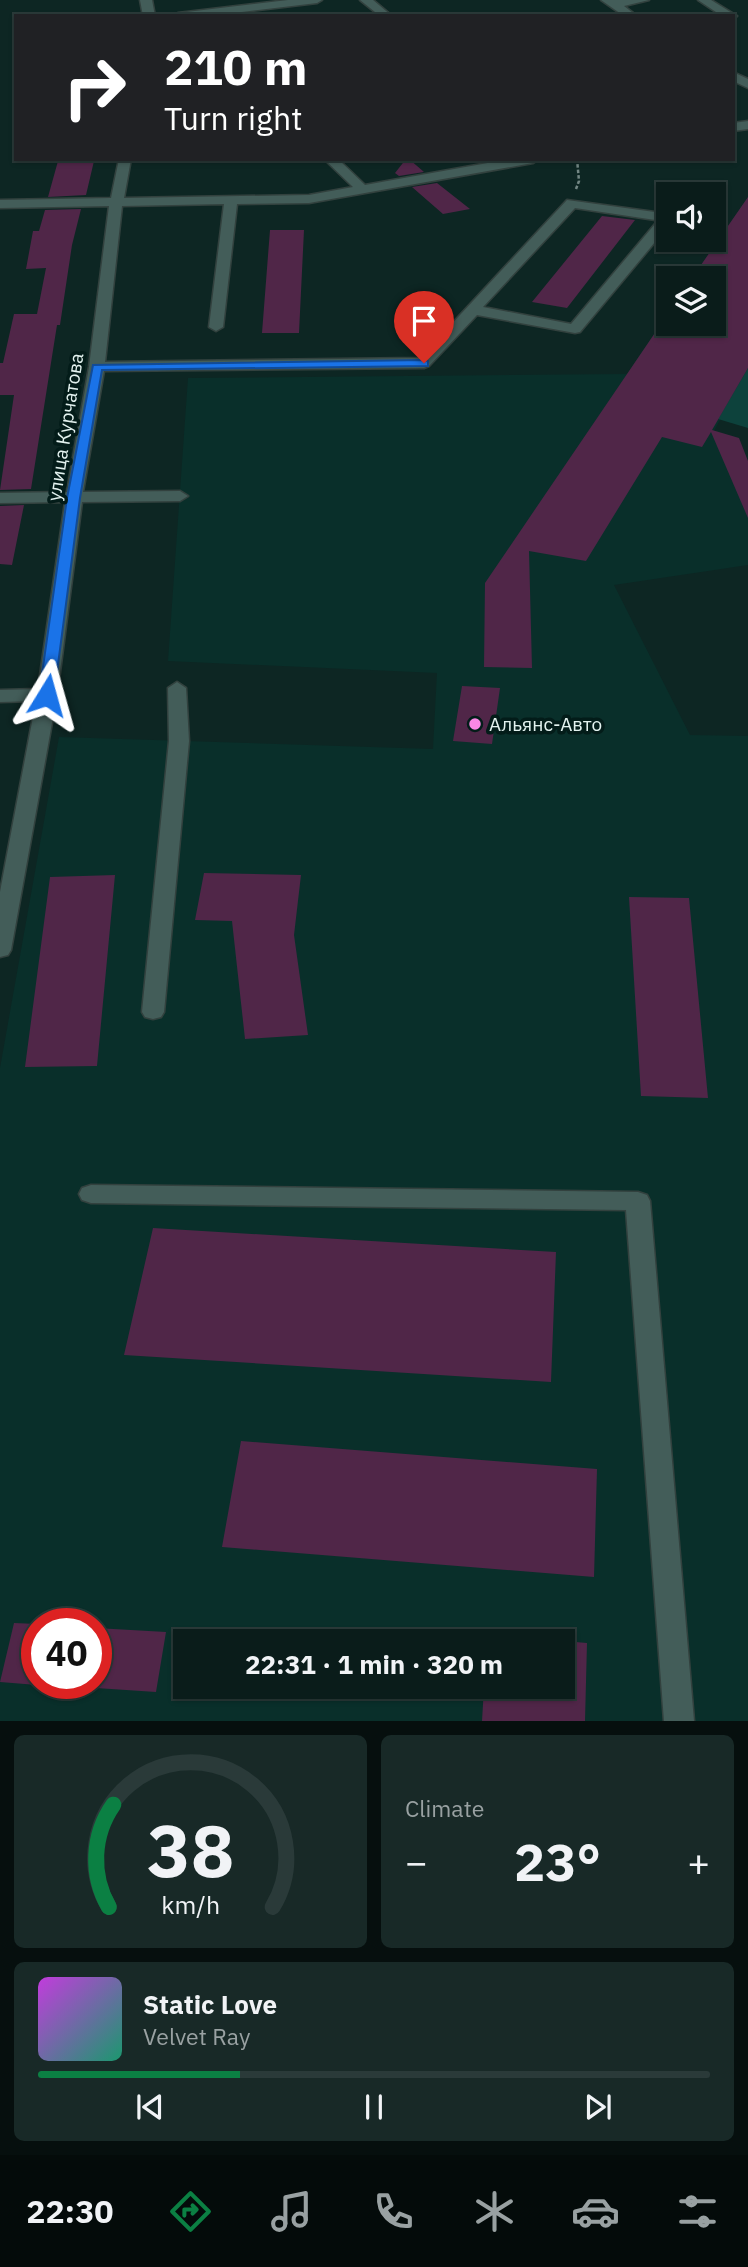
<!DOCTYPE html>
<meta charset="utf-8">
<style>
body{margin:0;font-family:"IBM Plex Sans",sans-serif;background:#182927;color:#f1f3f6;height:100vh;display:flex;flex-direction:column;font-size:26px;white-space:nowrap}
*{box-sizing:border-box;margin:0}
p{font-size:23px;color:#99a1a2}
.icon{flex:none;width:38px;height:38px;fill:none;stroke:currentColor;stroke-width:2;stroke-linecap:round;stroke-linejoin:round}
.map{position:relative;height:1721px;overflow:hidden}
.details{display:flex;flex-direction:column;gap:14px;padding:14px;background:#060f0e;flex:1}
.details>*{flex:none}
.top-card{position:absolute;left:14px;top:14px;width:721px;height:147px;border-radius:0px;box-shadow:0 2px 5px #0004,0 0 0 2px #2a3a39;background:#202124;color:#fff;overflow:hidden}
.controls{position:absolute;left:656px;top:182px;display:grid;gap:14px}
.controls a{display:grid;place-items:center;width:70px;height:70px;border-radius:0px;background:#0a1c1a;box-shadow:0 2px 5px #0004,0 0 0 2px #2a3a39;font-size:35px}
.speed{position:absolute;left:21px;top:1608px;display:flex;gap:14px;font-size:35px;font-weight:700;text-align:center}
.speed>*{display:grid;place-content:center;width:91px;height:91px;border-radius:50%;background:#0a1c1a;box-shadow:0 2px 5px #0004,0 0 0 2px #2a3a39;line-height:1}
.speed .limit{border:10px solid #d22;background:#fff;color:#111}
.pin{position:absolute;display:grid;place-items:center;width:60px;height:60px;color:#fff;margin:-72px -30px;border-radius:50% 50% 50% 0;rotate:-45deg;box-shadow:0 0 7px #0007}
.pin .icon{rotate:45deg}
.me{position:absolute;width:77px;margin:-38px;rotate:8deg;stroke-linejoin:round;filter:drop-shadow(0 0 5px #0008)}
.turn{display:flex;align-items:center;gap:24px;height:147px;padding:0 35px;font-size:32px}
.turn .icon{width:91px;height:91px;stroke-width:2.5}
.turn b{display:block;font-size:49px;line-height:60px}
.big{font-size:52px;font-weight:800;line-height:1.1}
.details .widget{flex:1;display:flex;flex-direction:column;justify-content:center;gap:10px;min-width:0;padding:0 24px;border-radius:10px;background:#182927}
.details .dial{align-items:center;gap:0}
.dial svg{height:182px;overflow:visible;fill:none;stroke:#2a3a39;stroke-width:7;stroke-linecap:round;text-anchor:middle}
.dial text{fill:#f1f3f6;stroke:none}
.song{display:flex;align-items:center;gap:21px}
.cover{width:84px;height:84px;border-radius:10px;background:linear-gradient(135deg,hsl(290 70% 55%),hsl(160 70% 35%))}
.played{height:7px;border-radius:4px;background:linear-gradient(90deg,#0b8043 30%,#2a3a39 30%)}
.keys{display:flex;justify-content:space-around;direction:ltr}
.heat{display:flex;justify-content:space-between;align-items:center;font-size:38px;direction:ltr}
.details .tiles{flex:1;display:grid;gap:14px;grid-template-columns:1fr 1fr}
.widget:last-child{grid-column:span 2}
.trip{position:absolute;left:173px;top:1629px;width:402px;height:70px;border-radius:0px;background:#0a1c1a;box-shadow:0 2px 5px #0004,0 0 0 2px #2a3a39;font-weight:800;line-height:70px;text-align:center}
.tab-bar{display:flex;height:112px;justify-content:space-around;align-items:center;background:#040b0a;color:#99a1a2}
.tab-bar .icon{width:49px;height:49px}
.tab-bar .selected{color:#0b8043}
.tab-bar b{font-size:32px;color:#f1f3f6}
.map>svg:first-child{display:block}
.built{fill:#092f2a;fill-rule:evenodd}
.green{fill:#0d423c}
.building{fill:#502648}
.lines{fill:none;stroke-linecap:round;stroke-linejoin:round}
.minor-casing{stroke:#32413e;stroke-width:3}
.path{stroke:#728683;stroke-width:2.5;stroke-dasharray:3.5 2;stroke-linecap:butt}
.minor{fill:#435d59;fill-rule:evenodd}
.route{fill:#1a73e8;stroke:#114b97;stroke-width:2}
.poi-dot{fill:#fb87e5;stroke:#031c19;stroke-width:2.5}
.labels{text-anchor:middle;stroke-width:7;stroke-linejoin:round;paint-order:stroke}
.street-label{font-size:19px;fill:#e3f2ef;stroke:#031c19}
.poi-label{font-size:19px;fill:#e3f2ef;stroke:#031c19;text-anchor:start}
</style>
<div class="map">
<svg width="748" height="1721" viewBox="0 0 748 1721">
<rect width="100%" height="100%" fill="#0d2623"/>
<path class="built" d="M748 197V368L714 431 748 461V565L614 585 690 735 748 736V1721H0V1068L59 737 433 749 437 673 168 661 188 378 627 374 668 313V324H714V278H692ZM37 1624H96V1684H37ZM186 1642H564V1687H186Z"/>
<path class="green" d="M748 368V428L718 419Z"/>
<path class="building" d="M406 159H409L424 172 399 176 395 173Z
M58 161H94L86 195 48 197Z
M437 183 470 209 443 214 412 187Z
M748 197V368L712 430 739 438 748 461V518L711 432 702 447 662 437 586 561 529 551 532 668 484 667 485 583 661 324H714V278H692Z
M81 209 72 245 60 325H57L31 489 0 490 14 395H0V363H3L14 314H37L46 268 26 269 33 231H39L45 210Z
M602 216 635 220 567 308 532 302Z
M270 230H304L299 333H262Z
M24 505 12 565 0 564V506Z
M462 686 500 688 492 744 453 741Z
M204 873 301 875 294 935 308 1035 245 1039 232 921 195 920Z
M115 875 97 1066 25 1067 50 877Z
M629 897 689 898 708 1098 641 1096Z
M153 1228 556 1252 551 1382 124 1355Z
M241 1441 597 1469 594 1577 222 1547Z
M14 1623 37 1624V1685L0 1682Z
M96 1628 166 1632 156 1692 96 1688Z
M564 1641 587 1643 585 1721H482L484 1687H564Z"/>
<g class="lines">
<g class="minor-casing">
<path id="minor" d="M140 0H152L155 16H143Z
M288 0H322L317 3 209 16H173L178 13Z
M360 0H373L392 16H380Z
M601 0H649L624 6 637 16H624Z
M698 0H711L737 16 733 19V16H722Z
M733 72 748 79V88L733 81Z
M748 121V129L733 131V123Z
M119 159H131L124 198 309 195 353 187 324 159H338L365 185 510 159H539L533 163 309 203 237 204 223 327 216 331 209 327 224 204 122 206 105 362 420 358 567 200 662 213 668 217 662 221 575 208 483 307 571 324 655 224H665V230L580 332 575 333 477 315 429 366 424 368 104 371 83 492 180 491 188 496 180 501 82 502 57 695 11 950 8 955 0 957V892L36 701 0 702V690L38 689 65 502 0 503V493L67 492 89 367 109 206 0 208V200L111 198Z
M177 682 186 688 189 741 164 1012 161 1017 153 1019 145 1017 142 1012 169 741 168 688Z
M91 1185 638 1192 647 1195 650 1201 694 1721H664L626 1210 91 1203 82 1200 79 1194 82 1188Z"/>
</g>
<path class="path" d="M576 189 579 181 577 159"/>
<use href="#minor" class="minor"/>
</g>
<path class="route" d="M424 360 428 361V366L102 370 80 498 54 695 47 699 42 698 39 695 67 498 93 365Z"/>
<circle class="poi-dot" cx="475" cy="724" r="7"/>
<g class="labels">
<g class="street-label">
<text transform="translate(65 427) rotate(-81)" y="7">улица Курчатова</text>
</g>
<g class="poi-label">
<text x="489" y="731">Альянс-Авто</text>
</g>
</g>
</svg>
<div class="controls">
<a><svg class="icon" aria-label="sound" viewBox="0 0 24 24"><path d="M4 9h4l5-4v14l-5-4H4zM17 9q2 3 0 6"/></svg></a>
<a><svg class="icon" aria-label="layers" viewBox="0 0 24 24"><path d="M12 4l9 5-9 5-9-5zM3 14l9 5 9-5"/></svg></a>
</div>
<div class="speed"><div class="limit">40</div></div>
<div class="pin" style="left:424px;top:363px;background:#d93025"><svg class="icon" aria-label="arrive" viewBox="0 0 24 24"><path d="M6 21V4h12l-3 4 3 4H6"/></svg></div>
<svg class="me" style="left:47px;top:695px" viewBox="-20 -20 40 40"><path d="M0-17L14 15 0 8-14 15z" fill="#1a73e8" stroke="#fff" stroke-width="4"/></svg>
<div class="trip">22:31 · 1 min · 320 m</div>
<div class="top-card">
<div class="turn"><svg class="icon" aria-label="right" viewBox="0 0 24 24"><path d="M7 20v-9h11M14 6l5 5-5 5"/></svg><div><b>210 m</b>Turn right</div></div>
</div>
</div>
<section class="details">
<div class="tiles">
<div class="widget dial"><svg viewBox="0 0 100 80">
<path d="M14 69A42 42 0 1 1 86 69"/>
<path d="M14 69A42 42 0 0 1 16 24" stroke="#0b8043"/>
<text x="50" y="56" font-size="32" font-weight="700">38</text>
<text x="50" y="72" font-size="11">km/h</text>
</svg></div>
<div class="widget"><p>Climate</p>
<div class="heat"><a>−</a><b class="big">23°</b><a>+</a></div>
</div>
<div class="widget">
<div class="song"><i class="cover"></i><div><b>Static Love</b><p>Velvet Ray</p></div></div>
<div class="played"></div>
<div class="keys"><svg class="icon" aria-label="previous" viewBox="0 0 24 24"><path d="M18 5L8 12l10 7zM5 5v14"/></svg><svg class="icon" aria-label="pause" viewBox="0 0 24 24"><path d="M8 5v14M16 5v14"/></svg><svg class="icon" aria-label="next" viewBox="0 0 24 24"><path d="M6 5l10 7-10 7zM19 5v14"/></svg></div>
</div>
</div>
</section>
<nav class="tab-bar">
<b>22:30</b>
<svg class="icon selected" aria-label="directions" viewBox="0 0 24 24"><path d="M12 3l9 9-9 9-9-9zM9 14v-3h6M13 9l2 2-2 2"/></svg>
<svg class="icon" aria-label="music" viewBox="0 0 24 24"><path d="M9 18V5l10-2v13"/><circle cx="6" cy="18" r="3"/><circle cx="16" cy="16" r="3"/></svg>
<svg class="icon" aria-label="phone" viewBox="0 0 24 24"><path d="M5 4h4l2 5-3 2q2 4 5 5l2-3 5 2v4C11 20 4 13 5 4z"/></svg>
<svg class="icon" aria-label="climate" viewBox="0 0 24 24"><path d="M12 3v18M4 7l16 10M4 17L20 7"/></svg>
<svg class="icon" aria-label="car" viewBox="0 0 24 24"><path d="M5 17H2v-5l4-1 3-4h7l3 4 3 1v5h-3M9 17h6M6 11h13"/><circle cx="7" cy="17" r="2"/><circle cx="17" cy="17" r="2"/></svg>
<svg class="icon" aria-label="filters" viewBox="0 0 24 24"><path d="M4 7h16M4 17h16"/><circle cx="9" cy="7" r="2"/><circle cx="15" cy="17" r="2"/></svg>
</nav>
